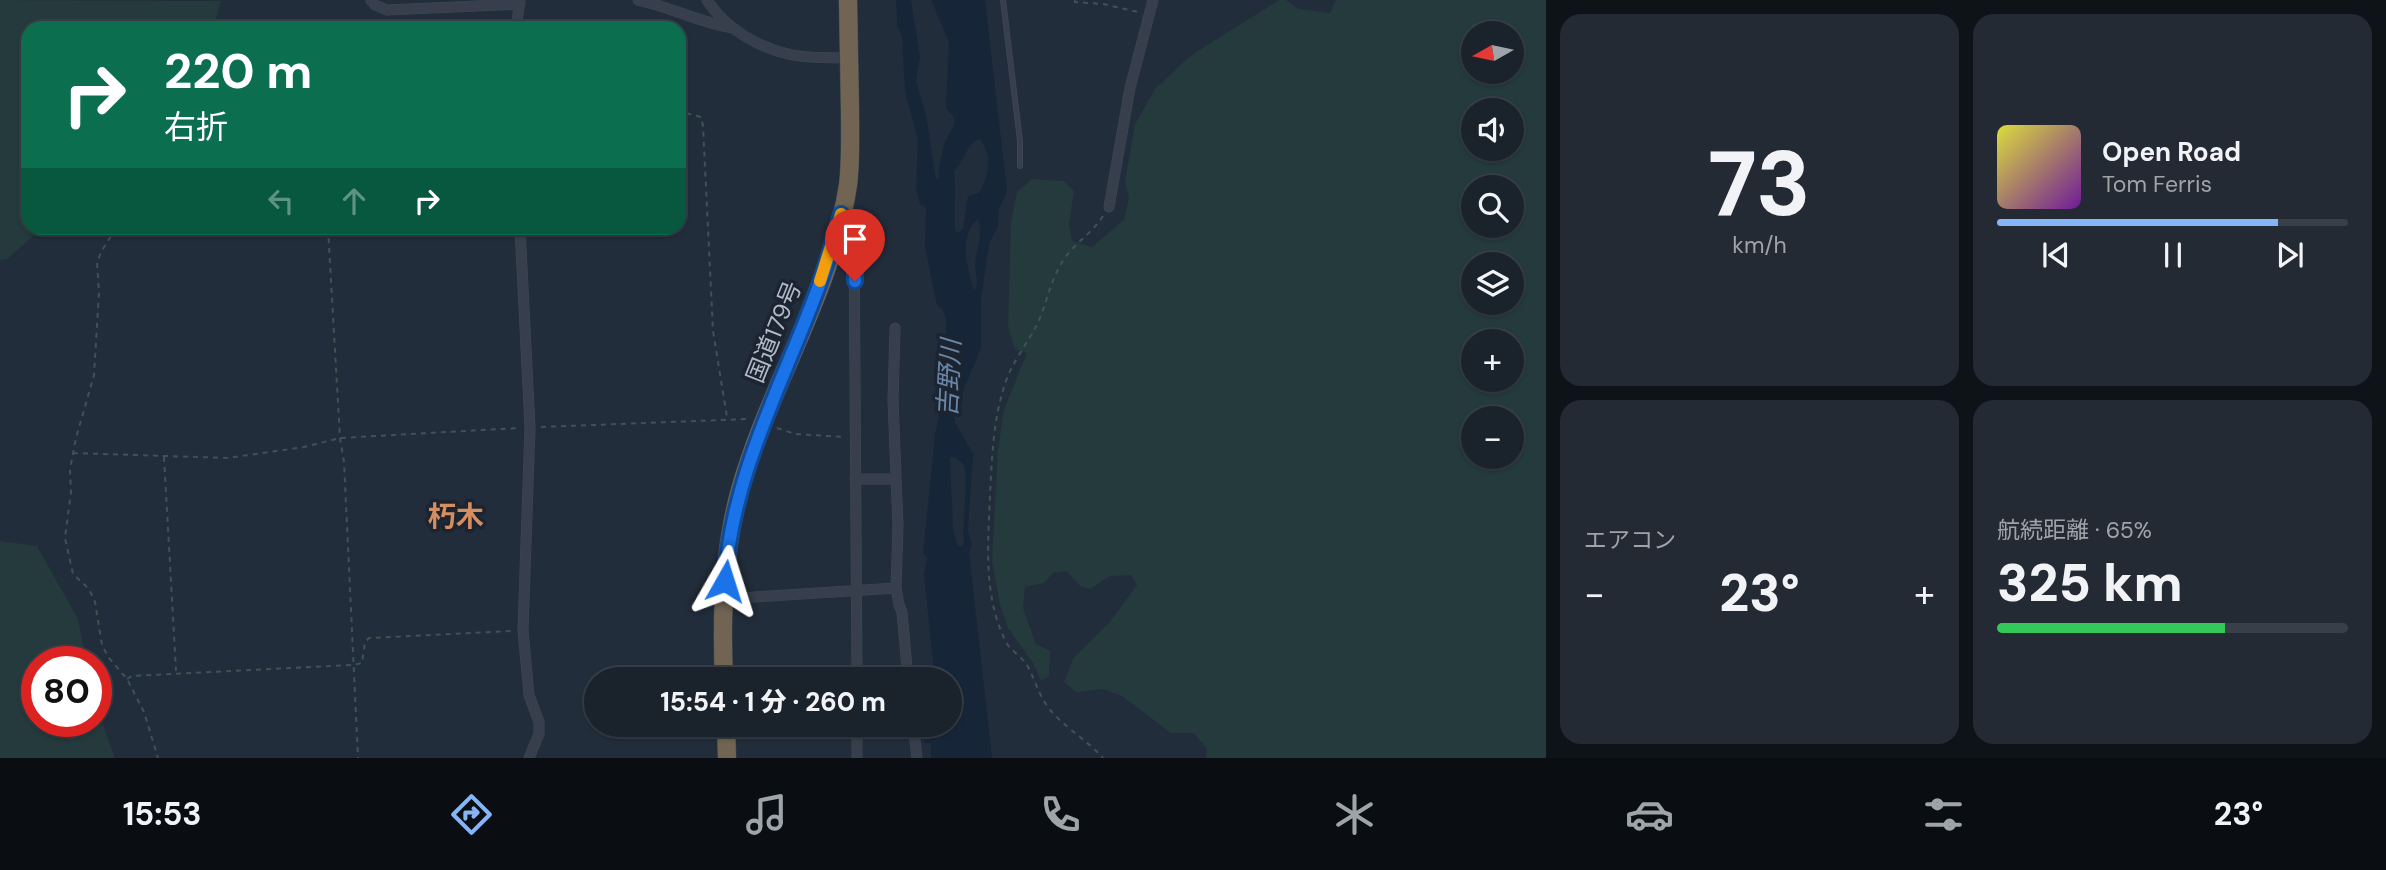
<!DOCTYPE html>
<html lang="ja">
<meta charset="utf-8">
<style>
body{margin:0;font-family:"DM Sans","Noto Sans JP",sans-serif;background:#232a34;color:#f1f3f6;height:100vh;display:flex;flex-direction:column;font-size:26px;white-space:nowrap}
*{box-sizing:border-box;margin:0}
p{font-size:23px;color:#9fa4a9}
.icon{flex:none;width:38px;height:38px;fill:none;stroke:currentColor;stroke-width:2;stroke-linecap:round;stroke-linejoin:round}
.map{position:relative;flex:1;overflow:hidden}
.details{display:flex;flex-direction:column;gap:14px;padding:14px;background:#0e1318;width:840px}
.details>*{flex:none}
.guide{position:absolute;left:21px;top:21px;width:665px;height:214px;border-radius:21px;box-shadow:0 2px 5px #0004,0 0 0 2px #383f48;background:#0b6e4f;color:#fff;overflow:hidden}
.needle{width:46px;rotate:261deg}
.controls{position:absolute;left:1461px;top:21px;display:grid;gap:14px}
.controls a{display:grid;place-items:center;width:63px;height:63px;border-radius:50%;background:#1a222c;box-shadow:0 2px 5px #0004,0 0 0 2px #383f48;font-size:35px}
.speed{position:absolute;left:21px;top:646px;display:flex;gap:14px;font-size:35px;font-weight:700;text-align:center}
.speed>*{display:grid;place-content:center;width:91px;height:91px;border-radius:50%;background:#1a222c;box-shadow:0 2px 5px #0004,0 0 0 2px #383f48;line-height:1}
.speed .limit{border:10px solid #d22;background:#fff;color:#111}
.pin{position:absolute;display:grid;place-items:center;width:60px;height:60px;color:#fff;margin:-72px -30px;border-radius:50% 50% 50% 0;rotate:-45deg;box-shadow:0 0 7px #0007}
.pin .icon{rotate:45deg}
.me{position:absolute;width:77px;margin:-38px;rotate:6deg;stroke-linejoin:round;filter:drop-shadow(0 0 5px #0008)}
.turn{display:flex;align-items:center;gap:24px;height:147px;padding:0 28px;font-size:32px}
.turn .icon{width:91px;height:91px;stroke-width:2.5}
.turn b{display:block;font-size:49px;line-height:60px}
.lanes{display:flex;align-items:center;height:66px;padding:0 28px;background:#0003;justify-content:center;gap:35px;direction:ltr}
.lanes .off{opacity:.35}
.big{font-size:52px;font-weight:800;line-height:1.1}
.details .widget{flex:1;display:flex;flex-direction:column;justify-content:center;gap:10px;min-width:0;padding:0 24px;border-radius:21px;background:#232a34}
.details .dial{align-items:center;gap:0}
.dial b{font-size:91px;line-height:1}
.song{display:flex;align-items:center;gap:21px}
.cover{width:84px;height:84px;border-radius:10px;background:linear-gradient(135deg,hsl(60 70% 55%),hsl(280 70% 35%))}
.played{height:7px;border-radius:4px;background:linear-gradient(90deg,#85b5f7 80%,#383f48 80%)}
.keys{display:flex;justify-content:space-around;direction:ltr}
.heat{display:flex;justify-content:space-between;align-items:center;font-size:38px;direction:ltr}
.charge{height:10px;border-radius:5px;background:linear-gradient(90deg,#34c759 65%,#383f48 0)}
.details .tiles{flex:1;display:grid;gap:14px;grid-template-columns:repeat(2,1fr)}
.trip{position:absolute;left:584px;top:667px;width:378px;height:70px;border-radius:35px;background:#1a222c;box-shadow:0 2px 5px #0004,0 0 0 2px #383f48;font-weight:800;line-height:70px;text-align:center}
.tab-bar{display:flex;height:112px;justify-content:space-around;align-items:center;background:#0a0e12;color:#9fa4a9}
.tab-bar .icon{width:49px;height:49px}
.tab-bar .active{color:#85b5f7}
.tab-bar b{font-size:32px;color:#f1f3f6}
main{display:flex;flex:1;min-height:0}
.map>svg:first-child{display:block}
.green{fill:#243a3c;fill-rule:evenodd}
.water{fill:#162538;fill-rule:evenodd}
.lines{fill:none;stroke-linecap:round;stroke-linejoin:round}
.lane-casing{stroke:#3f4854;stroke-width:6}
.street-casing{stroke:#3f4854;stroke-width:11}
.highway-casing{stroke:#414a56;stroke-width:19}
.path{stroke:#3d5354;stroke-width:2;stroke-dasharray:5 5;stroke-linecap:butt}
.lane{stroke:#363f4b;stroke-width:4.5}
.street{stroke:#363f4b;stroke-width:10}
.highway{stroke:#716453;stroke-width:18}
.route-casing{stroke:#114b97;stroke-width:18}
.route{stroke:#1a73e8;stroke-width:12}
.slow{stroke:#f59e0b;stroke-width:12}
.labels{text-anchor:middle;stroke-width:7;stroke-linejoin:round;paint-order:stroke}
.street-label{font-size:24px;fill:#b1bac7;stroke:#1b2430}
.water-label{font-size:26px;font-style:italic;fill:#6a86a6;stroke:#1b2430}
.quarter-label{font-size:28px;font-weight:bold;fill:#d48e5f;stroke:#1b2430}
</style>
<main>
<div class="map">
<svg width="1546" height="758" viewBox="0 0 1546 758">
<rect width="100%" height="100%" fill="#222d3b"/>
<path class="green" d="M0 0 221 1 213 28H28V228H42L7 259 0 260Z
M1279 0H1286L1298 9 1330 13 1336 0H1546V758H1206L1207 749 1194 733H1171L1122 696 1103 689 1076 692 1064 682 1073 659 1109 623 1137 585 1131 575 1110 576 1090 589 1080 586 1067 571 1053 573 1044 583 1025 587 1023 608 1036 644 1050 651 1049 676 1041 681 1033 663 1008 628 1000 605 992 561 998 450 1004 409 1027 353 1015 349 1008 327 1011 222 1017 192 1032 179 1064 181 1074 191 1069 224 1072 241 1092 247 1124 220 1129 197 1125 182 1135 124 1155 89 1190 56ZM1474 33H1512V72H1474ZM1474 110H1512V149H1474ZM1474 187H1512V226H1474ZM1474 264H1512V303H1474ZM1474 341H1512V380H1474ZM1474 418H1512V457H1474Z
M0 541 37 546 78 619 86 661 37 662V721H96V706L115 758H0Z"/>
<path class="water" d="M896 0H911L920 57 916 81 926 115 936 180 939 178C937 170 943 146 947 138 955 122 960 124 946 108L949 42 931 0H985L1007 191 999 209 998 226 989 244 981 299V348L954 413 955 422 973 454 968 531 972 544 969 552 992 758H931V743H924L923 725 950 724V679H935L924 576 927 558 923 553 935 434 939 417 937 383 946 331V317L942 309 937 305 925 247 926 208 920 204 916 188 918 140 905 92 902 36 897 25ZM976 140H981C993 158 989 175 979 193L968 196 963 229 958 233 955 230C954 210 956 191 954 171 964 162 965 148 976 140ZM978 219C984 234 976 248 975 264 975 274 980 282 974 291 968 269 957 237 978 219ZM950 457H954C955 457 963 464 963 464 970 475 961 526 964 543L961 547 957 545 953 528Z"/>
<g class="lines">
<g class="lane-casing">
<path id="lane" d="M1003 0 1020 141V166"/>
</g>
<g class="street-casing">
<path id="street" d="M371 0 375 5 387 10 520 4
M638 0C671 7 700 23 733 28
M707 0C724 27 757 47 788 54 807 59 830 57 849 58
M516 28 520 0
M1109 207 1130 88 1153 0
M842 214 848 219 854 230 857 679
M520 228 530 427 523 630 529 695 539 722V734L529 758
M895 328 893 400 898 526 896 588 899 605 902 612 908 679
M855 479H895
M723 599 896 588
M857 724V758
M913 724 917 758"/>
</g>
<g class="highway-casing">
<path id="highway" d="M724 679C721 616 723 551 740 490 769 386 832 292 848 185 851 161 850 136 850 111 849 74 849 37 848 0
M726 724 727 758"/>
</g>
<path class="path" d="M1075 0V2L1103 4 1138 12
M374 28 377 19
M679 108 681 112 701 117 703 126 713 331 727 417
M1103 216C1091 235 1072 244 1061 264 1051 281 1047 300 1040 318 1030 341 1012 361 1005 384 993 420 992 457 990 495 988 543 983 597 1006 642 1010 650 1021 656 1027 665 1036 681 1039 698 1052 712 1067 729 1088 741 1103 758
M116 228 101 252 97 263 99 292 94 375 76 438 70 469 71 492 65 538 73 574 89 589 95 602 102 645 109 658 127 679 144 712 158 758
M328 228 340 438 344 462 358 758
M541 427 748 419
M777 428 795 434 844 437
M73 453 228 458 304 447 340 438 518 428
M164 457 176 671
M127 679 132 676 353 665 362 663 365 642 369 638 512 631"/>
<use href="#lane" class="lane"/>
<use href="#street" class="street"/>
<use href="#highway" class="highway"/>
</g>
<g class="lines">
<g class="route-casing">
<path id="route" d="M725 581C731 479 780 389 815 296 826 269 833 241 841 214 861 228 854 259 855 281"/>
</g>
<use href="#route" class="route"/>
<path class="slow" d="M820 281 841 214 848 219 854 230"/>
</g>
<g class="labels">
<g class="street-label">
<text transform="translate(774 332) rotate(-68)" y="8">国道179号</text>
</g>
<g class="water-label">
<text transform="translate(949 378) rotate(-87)" y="9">吉野川</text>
</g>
<g class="quarter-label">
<text x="456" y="526">朽木</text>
</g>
</g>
</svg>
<div class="controls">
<a><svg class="needle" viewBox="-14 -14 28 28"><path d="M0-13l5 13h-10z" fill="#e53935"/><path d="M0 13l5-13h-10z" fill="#9fa4a9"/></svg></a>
<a><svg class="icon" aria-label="sound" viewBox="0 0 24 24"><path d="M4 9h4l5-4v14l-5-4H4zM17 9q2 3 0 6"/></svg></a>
<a><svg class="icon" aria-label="search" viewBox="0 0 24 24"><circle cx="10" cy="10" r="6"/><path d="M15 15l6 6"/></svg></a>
<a><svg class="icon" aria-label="layers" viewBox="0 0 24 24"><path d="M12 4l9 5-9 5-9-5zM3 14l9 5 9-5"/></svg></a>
<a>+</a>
<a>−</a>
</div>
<div class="speed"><div class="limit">80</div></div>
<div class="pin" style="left:855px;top:281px;background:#d93025"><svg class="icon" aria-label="arrive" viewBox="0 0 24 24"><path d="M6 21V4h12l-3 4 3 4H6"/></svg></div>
<svg class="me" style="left:725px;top:581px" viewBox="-20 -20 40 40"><path d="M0-17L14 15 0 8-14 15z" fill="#1a73e8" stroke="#fff" stroke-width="4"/></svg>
<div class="trip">15:54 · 1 分 · 260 m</div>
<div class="guide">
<div class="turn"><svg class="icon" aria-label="right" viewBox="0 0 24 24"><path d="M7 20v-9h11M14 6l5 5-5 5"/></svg><div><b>220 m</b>右折</div></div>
<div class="lanes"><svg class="icon off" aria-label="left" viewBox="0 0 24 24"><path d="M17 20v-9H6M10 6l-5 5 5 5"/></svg><svg class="icon off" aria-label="ahead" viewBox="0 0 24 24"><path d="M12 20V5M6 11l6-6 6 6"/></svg><svg class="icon" aria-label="right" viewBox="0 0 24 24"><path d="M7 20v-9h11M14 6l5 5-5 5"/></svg></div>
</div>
</div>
<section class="details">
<div class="tiles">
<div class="widget dial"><b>73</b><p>km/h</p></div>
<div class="widget">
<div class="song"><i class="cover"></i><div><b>Open Road</b><p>Tom Ferris</p></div></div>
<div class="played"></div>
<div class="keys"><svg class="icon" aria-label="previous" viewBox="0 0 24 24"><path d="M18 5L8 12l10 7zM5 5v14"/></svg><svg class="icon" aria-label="pause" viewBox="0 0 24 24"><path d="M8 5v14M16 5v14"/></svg><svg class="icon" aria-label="next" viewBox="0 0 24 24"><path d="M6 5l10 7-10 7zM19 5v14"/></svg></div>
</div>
<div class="widget"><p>エアコン</p>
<div class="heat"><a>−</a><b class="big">23°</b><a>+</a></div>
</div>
<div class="widget"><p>航続距離 · 65%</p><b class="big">325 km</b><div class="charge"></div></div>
</div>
</section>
</main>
<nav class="tab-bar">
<b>15:53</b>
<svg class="icon active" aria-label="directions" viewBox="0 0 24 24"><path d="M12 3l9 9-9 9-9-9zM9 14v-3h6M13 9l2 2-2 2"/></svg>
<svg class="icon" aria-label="music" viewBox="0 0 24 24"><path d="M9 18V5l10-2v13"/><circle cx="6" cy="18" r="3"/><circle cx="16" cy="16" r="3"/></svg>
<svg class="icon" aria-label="phone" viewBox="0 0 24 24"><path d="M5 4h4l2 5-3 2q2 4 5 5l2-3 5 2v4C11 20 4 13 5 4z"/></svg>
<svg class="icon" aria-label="climate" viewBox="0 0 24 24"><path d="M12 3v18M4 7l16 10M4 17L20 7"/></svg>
<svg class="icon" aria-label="car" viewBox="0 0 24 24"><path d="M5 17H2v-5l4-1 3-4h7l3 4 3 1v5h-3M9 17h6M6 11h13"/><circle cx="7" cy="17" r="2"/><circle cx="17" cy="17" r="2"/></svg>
<svg class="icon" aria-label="filters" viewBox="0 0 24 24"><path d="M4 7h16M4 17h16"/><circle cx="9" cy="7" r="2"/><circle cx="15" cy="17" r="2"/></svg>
<b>23°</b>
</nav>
